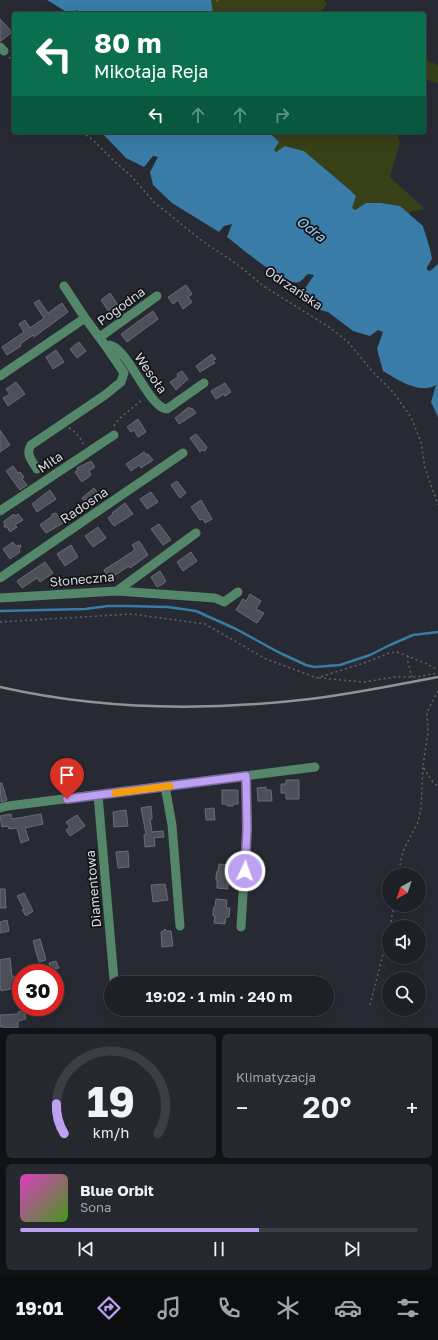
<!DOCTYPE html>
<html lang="pl">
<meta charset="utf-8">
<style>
body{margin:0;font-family:"Golos Text",sans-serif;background:#25282e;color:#f1f3f6;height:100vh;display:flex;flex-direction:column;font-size:15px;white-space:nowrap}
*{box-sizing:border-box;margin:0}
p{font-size:13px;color:#a0a3a7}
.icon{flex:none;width:22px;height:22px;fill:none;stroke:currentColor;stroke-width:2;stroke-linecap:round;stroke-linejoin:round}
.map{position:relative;height:1028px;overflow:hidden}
.sheet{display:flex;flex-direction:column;gap:6px;padding:6px;background:#101215;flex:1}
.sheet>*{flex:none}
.hud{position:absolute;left:12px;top:12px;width:414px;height:122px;border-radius:4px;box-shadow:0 4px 16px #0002,0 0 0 1px #3b3e43;background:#0b6e4f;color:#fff;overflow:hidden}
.needle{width:26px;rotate:220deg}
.tools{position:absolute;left:382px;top:868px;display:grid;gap:8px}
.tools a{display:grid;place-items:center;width:44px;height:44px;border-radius:50%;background:#1d2026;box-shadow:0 4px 16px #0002,0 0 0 1px #3b3e43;font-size:20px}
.speed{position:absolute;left:12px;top:964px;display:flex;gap:8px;font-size:20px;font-weight:700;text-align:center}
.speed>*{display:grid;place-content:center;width:52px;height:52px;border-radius:50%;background:#1d2026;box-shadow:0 4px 16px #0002,0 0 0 1px #3b3e43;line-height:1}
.speed .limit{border:6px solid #d22;background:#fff;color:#111}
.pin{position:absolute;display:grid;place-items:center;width:34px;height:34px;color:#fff;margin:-41px -17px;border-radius:50% 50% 50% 0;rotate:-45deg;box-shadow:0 0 4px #0007}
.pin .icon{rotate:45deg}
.me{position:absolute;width:44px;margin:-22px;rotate:3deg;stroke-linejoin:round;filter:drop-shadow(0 0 3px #0008)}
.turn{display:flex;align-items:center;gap:14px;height:84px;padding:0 16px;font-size:18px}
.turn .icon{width:52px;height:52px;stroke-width:2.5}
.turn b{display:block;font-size:28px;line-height:34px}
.lanes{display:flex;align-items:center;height:38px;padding:0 16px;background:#0003;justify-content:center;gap:20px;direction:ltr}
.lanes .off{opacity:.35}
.big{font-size:30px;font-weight:600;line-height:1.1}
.sheet .card{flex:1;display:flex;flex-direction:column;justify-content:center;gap:6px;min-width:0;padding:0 14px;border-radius:6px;background:#25282e}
.sheet .dial{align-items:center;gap:0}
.dial svg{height:104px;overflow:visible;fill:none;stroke:#3b3e43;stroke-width:7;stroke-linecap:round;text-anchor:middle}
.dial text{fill:#f1f3f6;stroke:none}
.song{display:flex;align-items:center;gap:12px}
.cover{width:48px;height:48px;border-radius:6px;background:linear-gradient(135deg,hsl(310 70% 55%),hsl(100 70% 35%))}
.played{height:4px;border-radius:2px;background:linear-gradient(90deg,#bca0f2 60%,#3b3e43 60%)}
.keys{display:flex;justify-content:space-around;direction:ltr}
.heat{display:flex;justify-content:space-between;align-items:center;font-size:22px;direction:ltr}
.sheet .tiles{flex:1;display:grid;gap:6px;grid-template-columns:1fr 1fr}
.card:last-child{grid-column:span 2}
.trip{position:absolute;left:104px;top:976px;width:230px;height:40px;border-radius:20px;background:#1d2026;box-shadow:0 4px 16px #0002,0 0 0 1px #3b3e43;font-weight:600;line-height:40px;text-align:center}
.tab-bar{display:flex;height:64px;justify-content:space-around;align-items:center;background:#0c0d0f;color:#a0a3a7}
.tab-bar .icon{width:28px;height:28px}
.tab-bar .on{color:#bca0f2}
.tab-bar b{font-size:18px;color:#f1f3f6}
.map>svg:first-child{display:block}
.green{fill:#374017}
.water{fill:#387ca7}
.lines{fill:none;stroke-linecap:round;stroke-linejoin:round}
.stream{stroke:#387ca7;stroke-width:2.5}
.building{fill:#4d5059;stroke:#696c76}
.path{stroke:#61646b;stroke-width:1.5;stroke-dasharray:2 3;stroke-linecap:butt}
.minor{stroke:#54866a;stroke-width:9}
.rail{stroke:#91939a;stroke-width:2.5}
.route-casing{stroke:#7a689d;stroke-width:10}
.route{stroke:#bca0f2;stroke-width:7}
.slow{stroke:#f59e0b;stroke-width:7}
.labels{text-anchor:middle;stroke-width:3.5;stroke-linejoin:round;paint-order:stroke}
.street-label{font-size:13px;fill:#d8dae0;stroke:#121317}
.water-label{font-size:14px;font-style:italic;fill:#99cef3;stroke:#121317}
</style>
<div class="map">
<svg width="438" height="1028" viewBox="0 0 438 1028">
<rect width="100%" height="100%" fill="#272a32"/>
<path class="green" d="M211 0H324L327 4 320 14H213Z
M424 56 429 61 438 65V83L424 79Z
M269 132 397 133 400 142 390 177 425 209 410 212 408 214 400 206 381 203H366L354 210 352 208 356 196 351 191 304 151 285 146 276 152 274 150 279 142Z"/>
<path class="water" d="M47 0H211L213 12V14H75L78 10 68 13Z
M101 132H269L279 142 274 150 276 152 285 146 304 151 351 191 356 196 352 208 355 210 366 203H381L400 206 423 226 430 249 432 259 427 267V270L430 271 438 264V417L431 402 436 385C419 395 397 379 383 371L377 349 383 332 378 330 370 336 353 331 328 312 320 310 315 307 311 302 305 296 304 290 314 275 308 274C305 276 302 281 299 282 286 287 238 245 227 237L232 224 224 226 219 232 172 203 153 185 150 172 158 157 153 156 144 167 126 158Z"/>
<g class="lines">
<path class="stream" d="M0 611 85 609 108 606H127L168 607 196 611 236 629 280 653 306 665 314 667 340 665 370 655 390 645 413 635 438 632"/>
</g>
<path class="building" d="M0 19 12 32 1 41H0Z
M186 285 192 294 188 297 192 302 183 309 178 300 173 304 168 297Z
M110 293 120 308 111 315 101 300Z
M39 300 48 313 62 303 68 312 34 337 33 335 20 344 21 346 7 355 2 347 24 332 19 324 25 320 30 328 44 318 34 303Z
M153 311 158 319 127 342 121 334Z
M79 342 86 351 77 358 70 349Z
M56 350 64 362 53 369 46 357Z
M212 354 216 359 213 360 215 363 200 372 196 366Z
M182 371 188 379 176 390 170 382 178 377 177 374Z
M16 382 25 394 8 406 3 398 10 394 6 389Z
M225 383 231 392 225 396 224 394 216 399 211 391Z
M189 407 190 409 192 408 196 413 179 424 175 418Z
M138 419 146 432 138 437 134 430 131 432 127 427Z
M0 430 10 445 0 452Z
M196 434 207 447 205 451 202 450 200 452 190 438Z
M144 452 146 455 148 454 153 460 141 468 139 465 131 471 126 464Z
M91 461 95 467 89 471 91 475 82 482 75 472 78 470 77 468Z
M13 466 18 473 20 472 24 477 22 479 27 485 20 490 6 471Z
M177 481 186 493 180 498 171 485Z
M94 488 100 496 86 504 82 498Z
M50 490 56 499 37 512 32 504Z
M151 492 158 502 147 509 140 499Z
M201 500 212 519 205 523 203 519 200 520 191 507Z
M125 503 133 514 114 526 108 518 113 514 112 513Z
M56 513 63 523 46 533 40 525 52 516V514Z
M14 514 15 516 18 514 23 520 15 525 17 527 10 532 7 527H4L5 524 3 522Z
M159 524 171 540 163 545 151 529Z
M98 527 106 538 93 547 85 536Z
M139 541 148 555 130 568 129 566 109 579 104 570 135 550 132 545Z
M13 542 16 546 21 545 19 550 20 552 10 559 3 549Z
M71 545 78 557 65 566 57 554Z
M191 552 197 561 183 571 177 562Z
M45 562 53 573 40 582 37 578 22 588 17 581Z
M160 571 166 581 163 584 157 587 151 577Z
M250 594 261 601 256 609 264 613 257 623 236 610 243 599 246 601Z
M63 780H73L74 790 64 791Z
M286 780H299V799H286V793H281V784H286Z
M0 783H2L7 800 1 802Z
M266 787V790H271L272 801H258L257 788Z
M222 790H238V804H233V806H227V804H222Z
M151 806 152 816V819H150L152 832 163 831 164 837 154 838 155 846 145 847 144 835 146 834 141 808Z
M214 808 215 820H206L205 809Z
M126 810 128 826 114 827 113 812Z
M11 814 12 819 41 814 43 824 25 828 29 840 21 843 17 828 9 829 8 826 2 827 0 816Z
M77 815 85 826 70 836 66 830 70 827 66 822Z
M128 851 129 867 118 868 116 852Z
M219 864 230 865 229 872 233 873 232 881H228V889L217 888V880H216V876L217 871H218Z
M165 884 168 900 153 902 151 885Z
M0 889H5L6 908H0Z
M24 893 33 911 26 916 22 910 24 909 17 896Z
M216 899 227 900 226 908H230L229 917H226L225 924 214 923 215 916H213V911L214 907H215Z
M7 920 9 931 0 933V922Z
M165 929 167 931H171L173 946 162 947 161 932 163 931Z
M40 939 46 960 39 962 33 941Z
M10 958 12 976H14L16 988 1 991 0 984V960Z
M56 961 59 968 51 970 49 963Z
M24 1010 26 1019 18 1021V1028H3V1026L0 1027V1015L18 1014V1012Z"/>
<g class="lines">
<path class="path" d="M217 0 218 3
M9 57 14 63
M82 132 93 140 113 160 132 177 154 202 201 240 238 265 265 287 329 327 348 342 372 371 393 392 411 417 421 442 425 468 438 505
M114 426 119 419 143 399
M69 428C77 433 81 438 84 446
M0 622 132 614 205 624 266 659 317 678 364 663 389 653 397 652 425 663 438 670
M408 656V663L412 677
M319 678 364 682 395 677H417L438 673
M438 691 429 708 427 714 428 732 423 766 431 780 438 787
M398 875 403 851 418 822 421 809 423 766
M390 927 394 905
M370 1005 389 931"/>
<path class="minor" d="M0 47 4 51
M100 337 157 296
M105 345C107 345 110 345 112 346 130 353 150 409 167 409L204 383
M0 376 85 318 64 286
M37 469C32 461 25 454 31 445L105 395 121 382 124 373 105 345 85 318
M0 511 114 435
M0 578 183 453
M117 591 215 598 224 602 238 592
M0 598 117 591 196 533
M165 786 172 825 180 926
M98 795 114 980
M0 808 8 806 315 767
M241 927 247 828 246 776"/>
<path class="rail" d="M0 687C101 710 208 711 310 699 353 694 396 685 438 677"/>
</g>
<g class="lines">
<g class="route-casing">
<path id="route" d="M67 799 246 776 247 828 245 871"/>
</g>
<use href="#route" class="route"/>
<path class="slow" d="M115 793 170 786"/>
</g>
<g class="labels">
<g class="street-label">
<text transform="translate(294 288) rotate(34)" y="5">Odrzańska</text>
<text transform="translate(121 306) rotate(-36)" y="5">Pogodna</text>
<text transform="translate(151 373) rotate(55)" y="5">Wesoła</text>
<text transform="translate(50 462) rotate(-34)" y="5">Miła</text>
<text transform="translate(84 505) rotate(-34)" y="5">Radosna</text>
<text transform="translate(82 579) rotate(-5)" y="5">Słoneczna</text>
<text transform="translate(93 889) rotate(-95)" y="5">Diamentowa</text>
</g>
<g class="water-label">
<text transform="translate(311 229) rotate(37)" y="5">Odra</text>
</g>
</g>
</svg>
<div class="tools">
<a><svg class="needle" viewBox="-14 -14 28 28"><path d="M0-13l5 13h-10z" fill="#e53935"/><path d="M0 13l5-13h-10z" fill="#a0a3a7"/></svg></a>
<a><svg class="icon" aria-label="sound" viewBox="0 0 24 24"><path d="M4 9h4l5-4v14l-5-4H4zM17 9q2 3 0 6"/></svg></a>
<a><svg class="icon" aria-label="search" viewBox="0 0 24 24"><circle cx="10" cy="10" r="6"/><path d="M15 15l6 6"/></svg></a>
</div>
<div class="speed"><div class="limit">30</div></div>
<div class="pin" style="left:67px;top:799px;background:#d93025"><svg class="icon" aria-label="arrive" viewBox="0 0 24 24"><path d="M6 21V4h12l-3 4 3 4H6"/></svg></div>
<svg class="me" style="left:245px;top:871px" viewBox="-20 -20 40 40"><circle r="17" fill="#bca0f2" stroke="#fff" stroke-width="3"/><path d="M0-11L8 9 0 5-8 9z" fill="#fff"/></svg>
<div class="trip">19:02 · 1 min · 240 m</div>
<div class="hud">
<div class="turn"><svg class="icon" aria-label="left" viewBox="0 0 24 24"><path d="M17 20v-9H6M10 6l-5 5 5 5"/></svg><div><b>80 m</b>Mikołaja Reja</div></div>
<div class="lanes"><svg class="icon" aria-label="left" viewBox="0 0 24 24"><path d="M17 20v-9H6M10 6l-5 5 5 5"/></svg><svg class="icon off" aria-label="ahead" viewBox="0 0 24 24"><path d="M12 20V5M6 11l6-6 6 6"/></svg><svg class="icon off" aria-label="ahead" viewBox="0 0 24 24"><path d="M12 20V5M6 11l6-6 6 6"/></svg><svg class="icon off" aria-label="right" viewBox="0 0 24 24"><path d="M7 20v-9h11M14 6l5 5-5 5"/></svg></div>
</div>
</div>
<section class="sheet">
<div class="tiles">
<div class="card dial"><svg viewBox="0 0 100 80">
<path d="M14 69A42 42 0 1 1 86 69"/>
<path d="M14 69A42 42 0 0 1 8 46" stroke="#bca0f2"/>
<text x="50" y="56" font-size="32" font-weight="700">19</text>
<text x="50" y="72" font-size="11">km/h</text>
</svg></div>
<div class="card"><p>Klimatyzacja</p>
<div class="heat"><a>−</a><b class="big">20°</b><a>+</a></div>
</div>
<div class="card">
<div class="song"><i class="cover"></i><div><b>Blue Orbit</b><p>Sona</p></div></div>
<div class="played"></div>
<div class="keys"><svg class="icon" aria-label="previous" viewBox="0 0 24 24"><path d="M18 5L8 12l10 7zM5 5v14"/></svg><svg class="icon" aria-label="pause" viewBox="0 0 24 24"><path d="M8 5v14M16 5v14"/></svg><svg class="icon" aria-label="next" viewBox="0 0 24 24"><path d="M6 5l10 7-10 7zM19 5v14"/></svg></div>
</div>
</div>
</section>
<nav class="tab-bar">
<b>19:01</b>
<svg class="icon on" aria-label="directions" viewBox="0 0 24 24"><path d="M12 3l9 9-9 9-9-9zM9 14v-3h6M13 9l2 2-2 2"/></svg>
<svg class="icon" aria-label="music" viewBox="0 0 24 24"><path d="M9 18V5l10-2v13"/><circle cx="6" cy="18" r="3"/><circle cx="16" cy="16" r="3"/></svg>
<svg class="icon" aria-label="phone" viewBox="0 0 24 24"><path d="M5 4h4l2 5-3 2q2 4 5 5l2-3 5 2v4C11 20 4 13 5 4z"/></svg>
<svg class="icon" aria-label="climate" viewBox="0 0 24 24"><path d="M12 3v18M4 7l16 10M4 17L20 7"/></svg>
<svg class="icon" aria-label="car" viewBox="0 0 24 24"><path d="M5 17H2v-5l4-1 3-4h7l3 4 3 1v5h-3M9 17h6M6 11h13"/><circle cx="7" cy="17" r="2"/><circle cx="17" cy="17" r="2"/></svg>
<svg class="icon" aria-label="filters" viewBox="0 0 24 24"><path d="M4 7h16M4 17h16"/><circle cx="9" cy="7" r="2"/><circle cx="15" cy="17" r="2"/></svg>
</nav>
